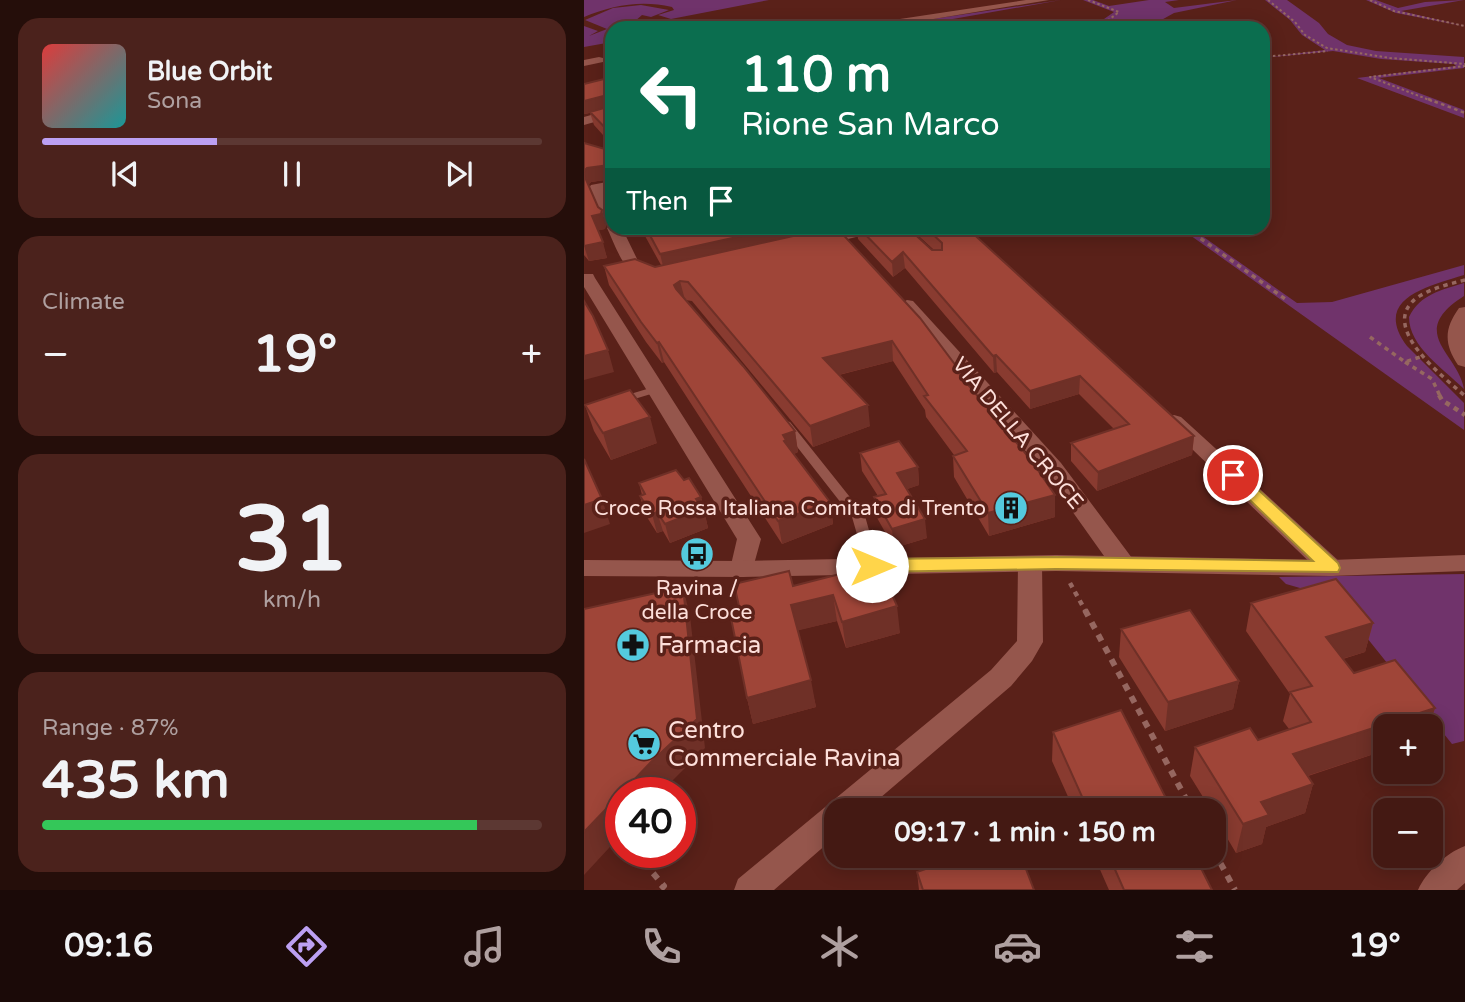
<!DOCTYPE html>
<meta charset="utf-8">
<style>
body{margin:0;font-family:"Varela Round",sans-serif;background:#4b221c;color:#f1f3f6;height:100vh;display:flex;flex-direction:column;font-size:26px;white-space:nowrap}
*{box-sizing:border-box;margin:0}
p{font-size:23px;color:#afa0a0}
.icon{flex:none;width:38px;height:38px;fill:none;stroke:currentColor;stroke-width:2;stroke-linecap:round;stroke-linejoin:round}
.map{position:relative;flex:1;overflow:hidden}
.details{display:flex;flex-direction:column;gap:18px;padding:18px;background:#250e0a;width:584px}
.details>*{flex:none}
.top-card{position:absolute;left:21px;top:21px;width:665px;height:214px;border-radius:21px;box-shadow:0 4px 18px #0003,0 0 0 2px #5c3833;background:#0b6e4f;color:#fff;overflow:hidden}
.tools{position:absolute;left:789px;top:714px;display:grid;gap:14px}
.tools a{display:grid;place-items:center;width:70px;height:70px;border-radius:14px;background:#441913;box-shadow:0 4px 18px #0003,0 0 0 2px #5c3833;font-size:35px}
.speed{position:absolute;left:21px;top:777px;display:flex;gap:14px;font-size:35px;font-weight:700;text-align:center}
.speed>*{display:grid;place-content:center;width:91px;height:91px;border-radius:50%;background:#441913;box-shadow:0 4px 18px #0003,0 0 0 2px #5c3833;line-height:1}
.speed .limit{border:10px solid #d22;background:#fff;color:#111}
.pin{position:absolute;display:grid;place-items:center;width:60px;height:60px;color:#fff;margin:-30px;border:4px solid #fff;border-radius:50%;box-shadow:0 2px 7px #0007}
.me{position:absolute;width:77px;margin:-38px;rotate:90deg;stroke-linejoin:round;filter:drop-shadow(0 0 5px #0008)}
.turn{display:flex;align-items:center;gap:24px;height:147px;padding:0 21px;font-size:32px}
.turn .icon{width:91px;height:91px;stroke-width:2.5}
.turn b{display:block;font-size:49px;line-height:60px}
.then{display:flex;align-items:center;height:66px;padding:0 21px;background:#0003;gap:14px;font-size:26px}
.big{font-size:52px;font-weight:700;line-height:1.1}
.details .tile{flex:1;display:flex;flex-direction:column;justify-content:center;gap:10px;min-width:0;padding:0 24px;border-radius:21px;background:#4b221c}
.details .dial{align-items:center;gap:0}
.dial b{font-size:91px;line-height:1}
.song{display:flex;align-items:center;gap:21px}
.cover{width:84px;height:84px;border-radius:10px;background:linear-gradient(135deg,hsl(0 70% 55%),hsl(180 70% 35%))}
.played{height:7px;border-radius:4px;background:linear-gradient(90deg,#bca0f2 35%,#5c3833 35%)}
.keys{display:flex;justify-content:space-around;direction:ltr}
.heat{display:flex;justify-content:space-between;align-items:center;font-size:38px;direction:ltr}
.charge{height:10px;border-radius:5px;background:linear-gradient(90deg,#34c759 87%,#5c3833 0)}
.trip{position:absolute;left:240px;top:798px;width:402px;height:70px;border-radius:21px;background:#441913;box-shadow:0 4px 18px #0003,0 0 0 2px #5c3833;font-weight:700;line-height:70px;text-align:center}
.tabs{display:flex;height:112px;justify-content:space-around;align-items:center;background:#1b0a08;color:#afa0a0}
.tabs .icon{width:49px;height:49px}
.tabs .current{color:#bca0f2}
.tabs b{font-size:32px;color:#f1f3f6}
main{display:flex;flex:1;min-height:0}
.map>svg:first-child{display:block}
.green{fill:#70336b}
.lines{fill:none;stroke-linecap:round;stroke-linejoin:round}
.path-far4{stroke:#966760;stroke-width:2;stroke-dasharray:2.5 2.5;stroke-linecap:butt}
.path-far3{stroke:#966760;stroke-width:2.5;stroke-dasharray:3.5 3.5;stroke-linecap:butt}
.path-far2{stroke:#966760;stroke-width:3.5;stroke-dasharray:4.5 4.5;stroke-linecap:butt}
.path-far1{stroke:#966760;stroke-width:4.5;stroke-dasharray:5 5;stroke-linecap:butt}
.path{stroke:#966760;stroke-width:6;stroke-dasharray:7 7;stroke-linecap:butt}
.service{fill:#95564c;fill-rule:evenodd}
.minor{fill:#95564c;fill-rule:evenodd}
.tertiary{fill:#95564c;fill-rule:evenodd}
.wall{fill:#893b30}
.shaded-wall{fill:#6f3027}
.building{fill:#9f4538;stroke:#6f3027;stroke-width:2}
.route{fill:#ffd54a;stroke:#a68a30;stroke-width:2}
.labels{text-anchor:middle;stroke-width:7;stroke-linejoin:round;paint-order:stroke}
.street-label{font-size:21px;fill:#fddfda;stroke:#5a2119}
.poi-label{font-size:21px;fill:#fddfda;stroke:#5a2119;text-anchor:end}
.near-poi-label{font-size:24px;fill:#fddfda;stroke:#5a2119;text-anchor:start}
</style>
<main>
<section class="details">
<div class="tile">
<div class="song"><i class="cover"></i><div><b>Blue Orbit</b><p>Sona</p></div></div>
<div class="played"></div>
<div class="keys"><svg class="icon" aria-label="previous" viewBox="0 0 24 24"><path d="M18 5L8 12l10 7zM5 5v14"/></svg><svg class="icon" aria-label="pause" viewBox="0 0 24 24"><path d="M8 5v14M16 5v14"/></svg><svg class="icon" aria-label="next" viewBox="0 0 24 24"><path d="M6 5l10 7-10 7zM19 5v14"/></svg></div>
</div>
<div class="tile"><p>Climate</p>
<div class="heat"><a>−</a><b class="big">19°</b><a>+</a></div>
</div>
<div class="tile dial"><b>31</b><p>km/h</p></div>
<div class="tile"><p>Range · 87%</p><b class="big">435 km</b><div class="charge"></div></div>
</section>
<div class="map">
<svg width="881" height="890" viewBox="0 0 881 890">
<rect width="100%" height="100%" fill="#5a2119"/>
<path class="green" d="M0 0H185L87 19 74 15 90 10 88 7C57 0 29 5 0 17Z
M477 0 346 23 354 28 337 25 288 28Z
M499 0H509L525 6 565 0H595L581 2 590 8 653 0 590 13 563 28H501L510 26 530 12Z
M681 0H703L735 23 744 34 763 45 792 51 880 57V68L795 78 880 110V118L773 78 872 66 870 64 797 59 749 51 679 58 741 50 718 35 706 20Z
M782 0H792L814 8 841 2 880 0 817 11 880 26 812 13Z
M57 5 85 10 67 17 58 15 50 22 54 28H28V42L0 47V26L14 31 5 36 23 29 1 20 29 8Z
M596 228H607L713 303 748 302 880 265V275C846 286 787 298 823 346L880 403V430Z
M880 283V296C822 333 874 353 880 389 860 369 825 347 825 317 836 294 858 290 880 283Z
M880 574V741L868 744 751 598 702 584 695 577Z"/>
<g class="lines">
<path class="path-far4" d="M504 0 535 12 514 28
M684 0 711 22 721 35 743 48 806 58 881 64
M786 0 810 11 881 26
M679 57 744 51
M848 101 786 77 881 66"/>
<path class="path-far3" d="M844 99 881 113"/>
<path class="path-far2" d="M602 228 704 301
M881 280C865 284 848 288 834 297 792 326 860 377 881 396
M786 337 821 362 839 356
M821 362 848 379 856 396"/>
<path class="path-far1" d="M855 395 858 400 881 415
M486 583 502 612"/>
<path class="path" d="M501 610 608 810
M630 851 651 890
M51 852 80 886 76 890"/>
<path class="service" d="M73 386 79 389 77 391 37 403 31 400 33 398Z
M202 421 206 422 281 516 295 566 293 569H283L268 517 196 425Z"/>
<path class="minor" d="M442 0H465L295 28H271L276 25Z
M15 57 19 58V62L0 66V60Z
M28 109V117L0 125V117Z
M28 181V189L20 191 28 206V228H38L55 263 76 275 74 278C43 286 33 249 23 228L26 225 20 221 5 188 7 185Z
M274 228H299L296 231 232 247 224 242 226 239Z
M0 274H9L11 278 177 539 167 575 158 577 149 575 146 569 153 539 0 287Z
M323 300 329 301 477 463 548 558 551 564 548 570 539 572 530 570 461 473 317 309 314 305Z
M881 307V367L874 365C860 344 860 329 875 308Z
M590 415 597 417 756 562 759 568 756 574 747 576 738 574 583 425 580 421 583 417Z
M446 556 455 558 458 564 459 642 448 661 427 686 282 810H252V836L190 890H150L154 879 407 670 433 641 434 564 437 558Z"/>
<path class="tertiary" d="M472 555 747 560 881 555V571L747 576 472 571 158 577 0 576V560L158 561Z
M881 846V883L873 890H834C842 872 862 853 881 846Z"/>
</g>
<path class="wall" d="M28 77V145L10 125 6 113 0 114Z
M0 143 28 151 27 199 24 193 21 180 7 182 4 185 22 225 21 229 14 230 23 258 5 261 0 255Z
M50 228H263L255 229 378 374 379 378 471 517 405 536 370 477 369 456 370 455 342 417 341 410 309 361 255 375 286 426 229 447 108 301 101 300 211 431 214 452 210 454 246 502 249 524 198 544 80 362 78 363 62 342 25 285 20 266 71 267 77 265 61 236 56 237Z
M273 228H324L348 250H350L326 228H383L610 436 608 455 513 491 487 461V443L530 429 495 394 446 409 413 372 410 373 321 268 309 277 274 239Z
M1 405 73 443 27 460 10 431Z
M276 453 334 467 335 485 323 489 343 538 310 548 292 516 290 497 294 496 278 471Z
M100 480 117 497 124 528 86 543 79 531 73 533 61 514 56 496 58 495 55 483Z
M295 564 316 633 262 648 253 621 214 630 232 707 169 724 163 698 157 615Z
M667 603 789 623 781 652 759 659 770 673 851 708 845 726H802V750L724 776 729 784 721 813 682 827 678 844 652 853 630 816V810H627L606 776 611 747 674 740 705 729 699 721 706 694 662 631Z
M537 629 655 681 649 709 581 731 535 657Z
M469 732 588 810H490L468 761Z
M345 856H437L450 890H335L333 872 348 867Z
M510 856H611L628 890H525Z"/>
<path class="shaded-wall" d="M27 94 28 107 0 114V101Z
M26 165 28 179 7 182 3 187 0 176V171L3 168Z
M18 210 22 225 21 229 12 231 8 216Z
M54 228H59L61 236 56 237Z
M194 228H263L80 270 76 254Z
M19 242 23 258 5 261 0 246Z
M319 252 321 268 309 277 308 262Z
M96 281 101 300 94 304 90 285Z
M308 341 309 361 242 378 239 358Z
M75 342 80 362 78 363 73 343Z
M24 350 30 372 0 380V356Z
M412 355 413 372 410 373 409 356Z
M496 376 495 394 446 409V391Z
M284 405 286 426 229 447 226 426Z
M66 417 73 443 27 460 19 433Z
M211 431 214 452 205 456 199 435Z
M610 436 608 455 513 491 514 472Z
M334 467 335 485 315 492 313 473Z
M471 495V517L405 536 404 513Z
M117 497 124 528 86 543 81 524 112 499Z
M18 499 26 524 0 533V505Z
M246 502 249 524 198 544 194 521Z
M73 512 79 531 73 533 68 514Z
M341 519 343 538 310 548 308 529Z
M99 587 106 616 121 748 76 793H38Z
M249 595 253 621 212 631 207 605Z
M313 606 316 633 262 648 258 622Z
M789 623 781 652 734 666 742 637Z
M227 680 232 707 169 724 163 698Z
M655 681 649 709 581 731 584 702Z
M851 708 845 726H802V750L701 783 709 754Z
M729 784 721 813 682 827 678 844 652 853 659 824 677 802Z
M37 794V835L0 875V832Z"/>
<path class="building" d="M28 77V135L6 112 27 106V94L0 101V84Z
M0 143 28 151V210H27V191L20 178 26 176V165L3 168 0 171Z
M0 175 14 207 18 210 17 214 8 216 19 242 0 246Z
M62 228H194L76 254Z
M245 228H253L336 318 378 374 376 375 447 460 471 495 404 513 369 456 383 451 340 396 344 395 308 341 239 358 284 405 226 426 104 282 96 281 90 285 92 289 159 366 211 431 199 435 202 440 200 441 246 502 194 521 75 342 73 343 57 322 20 266 51 259 71 267Z
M275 228H324L348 250H358V243L342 228H383L610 436 514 472 487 443 545 424 496 376 446 391 412 355 409 356 319 252 308 262Z
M0 301 9 316 24 350 0 356Z
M46 390 66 417 19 433 1 405Z
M315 441 334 467 313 473 341 519 308 529 290 497 302 494 276 453Z
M0 459 18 499 0 505Z
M92 470 100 480 105 478 117 497 112 499 119 509 81 524 73 512 68 514 56 496 61 494 55 483Z
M295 564 313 606 258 622 249 595 207 605 227 680 163 698 147 618 157 615 150 584 205 571 209 586Z
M752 579 789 623 742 637 770 673 811 660 851 708 709 754 729 784 677 802 685 815 659 824 611 747 666 728 674 740 727 722 706 692 728 686 667 603Z
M99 587 113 719 67 762 0 832V609Z
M606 610 655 681 584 702 537 629Z
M537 710 588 810H504L469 732Z
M414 800 418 810H383Z
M353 856H437L450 890H339L333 872 356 864Z
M525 856H611L628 890H540Z"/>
<path class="route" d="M649 470 655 472 754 563 756 568 754 572 472 569 288 572 282 570 279 566 282 561 288 559 472 557 729 561 644 479 641 475 644 472Z"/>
<defs>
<g id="building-disc" transform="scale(1.75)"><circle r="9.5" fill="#54cade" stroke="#5a2119"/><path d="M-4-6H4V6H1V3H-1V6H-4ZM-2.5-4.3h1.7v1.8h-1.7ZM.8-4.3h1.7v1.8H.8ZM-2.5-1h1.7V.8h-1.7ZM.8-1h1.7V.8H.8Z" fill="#111"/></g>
<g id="bus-disc" transform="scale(1.75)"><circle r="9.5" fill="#54cade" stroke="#5a2119"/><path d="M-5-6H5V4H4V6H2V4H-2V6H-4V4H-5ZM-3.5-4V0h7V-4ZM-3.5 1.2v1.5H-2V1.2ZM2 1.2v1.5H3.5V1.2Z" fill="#111"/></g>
<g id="pharmacy-disc" transform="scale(1.75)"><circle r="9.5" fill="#54cade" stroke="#5a2119"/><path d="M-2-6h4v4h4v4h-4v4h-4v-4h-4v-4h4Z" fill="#111"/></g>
<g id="supermarket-disc" transform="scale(1.75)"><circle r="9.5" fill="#54cade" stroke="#5a2119"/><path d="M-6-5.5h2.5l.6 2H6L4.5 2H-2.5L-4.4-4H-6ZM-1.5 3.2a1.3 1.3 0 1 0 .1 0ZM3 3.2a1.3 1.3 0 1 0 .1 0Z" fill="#111"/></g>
</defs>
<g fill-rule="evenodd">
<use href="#building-disc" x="427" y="508"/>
<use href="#bus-disc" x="113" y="554"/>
<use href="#pharmacy-disc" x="49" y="645"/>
<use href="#supermarket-disc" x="60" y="744"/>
</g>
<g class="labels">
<g class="street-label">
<text transform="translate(434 433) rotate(50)" y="7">VIA DELLA CROCE</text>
</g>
<g class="poi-label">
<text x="402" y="515">Croce Rossa Italiana Comitato di Trento</text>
<text x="113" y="595" text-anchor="middle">Ravina /<tspan x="113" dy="24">della Croce</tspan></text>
</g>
<g class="near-poi-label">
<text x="74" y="653">Farmacia</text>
<text x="84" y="738">Centro<tspan x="84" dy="28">Commerciale Ravina</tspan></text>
</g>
</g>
</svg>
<div class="tools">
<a>+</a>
<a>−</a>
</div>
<div class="speed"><div class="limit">40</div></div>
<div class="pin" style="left:649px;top:475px;background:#d93025"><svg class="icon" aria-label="arrive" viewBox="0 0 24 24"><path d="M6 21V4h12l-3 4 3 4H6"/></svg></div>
<svg class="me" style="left:288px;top:566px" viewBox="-20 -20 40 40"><circle r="19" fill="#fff"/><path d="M0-13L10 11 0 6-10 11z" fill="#ffd54a"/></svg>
<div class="trip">09:17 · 1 min · 150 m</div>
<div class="top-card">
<div class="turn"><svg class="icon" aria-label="left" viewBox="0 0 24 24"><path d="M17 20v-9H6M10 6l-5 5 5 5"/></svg><div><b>110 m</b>Rione San Marco</div></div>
<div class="then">Then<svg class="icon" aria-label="arrive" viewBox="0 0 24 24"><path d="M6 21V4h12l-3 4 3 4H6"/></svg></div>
</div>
</div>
</main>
<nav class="tabs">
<b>09:16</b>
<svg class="icon current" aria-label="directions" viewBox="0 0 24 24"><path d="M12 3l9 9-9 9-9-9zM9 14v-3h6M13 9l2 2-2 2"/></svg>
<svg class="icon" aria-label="music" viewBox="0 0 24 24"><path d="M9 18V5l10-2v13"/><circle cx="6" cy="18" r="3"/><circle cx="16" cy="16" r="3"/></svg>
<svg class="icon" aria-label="phone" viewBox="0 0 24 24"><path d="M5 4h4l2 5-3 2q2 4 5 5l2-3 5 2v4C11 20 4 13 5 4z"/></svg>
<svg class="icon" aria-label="climate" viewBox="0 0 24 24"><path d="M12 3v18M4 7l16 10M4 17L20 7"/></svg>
<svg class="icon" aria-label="car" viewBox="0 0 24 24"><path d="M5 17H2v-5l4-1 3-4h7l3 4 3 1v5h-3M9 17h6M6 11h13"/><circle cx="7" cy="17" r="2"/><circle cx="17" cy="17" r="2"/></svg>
<svg class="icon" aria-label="filters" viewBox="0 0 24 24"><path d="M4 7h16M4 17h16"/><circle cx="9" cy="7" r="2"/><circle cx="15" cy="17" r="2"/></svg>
<b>19°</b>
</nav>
